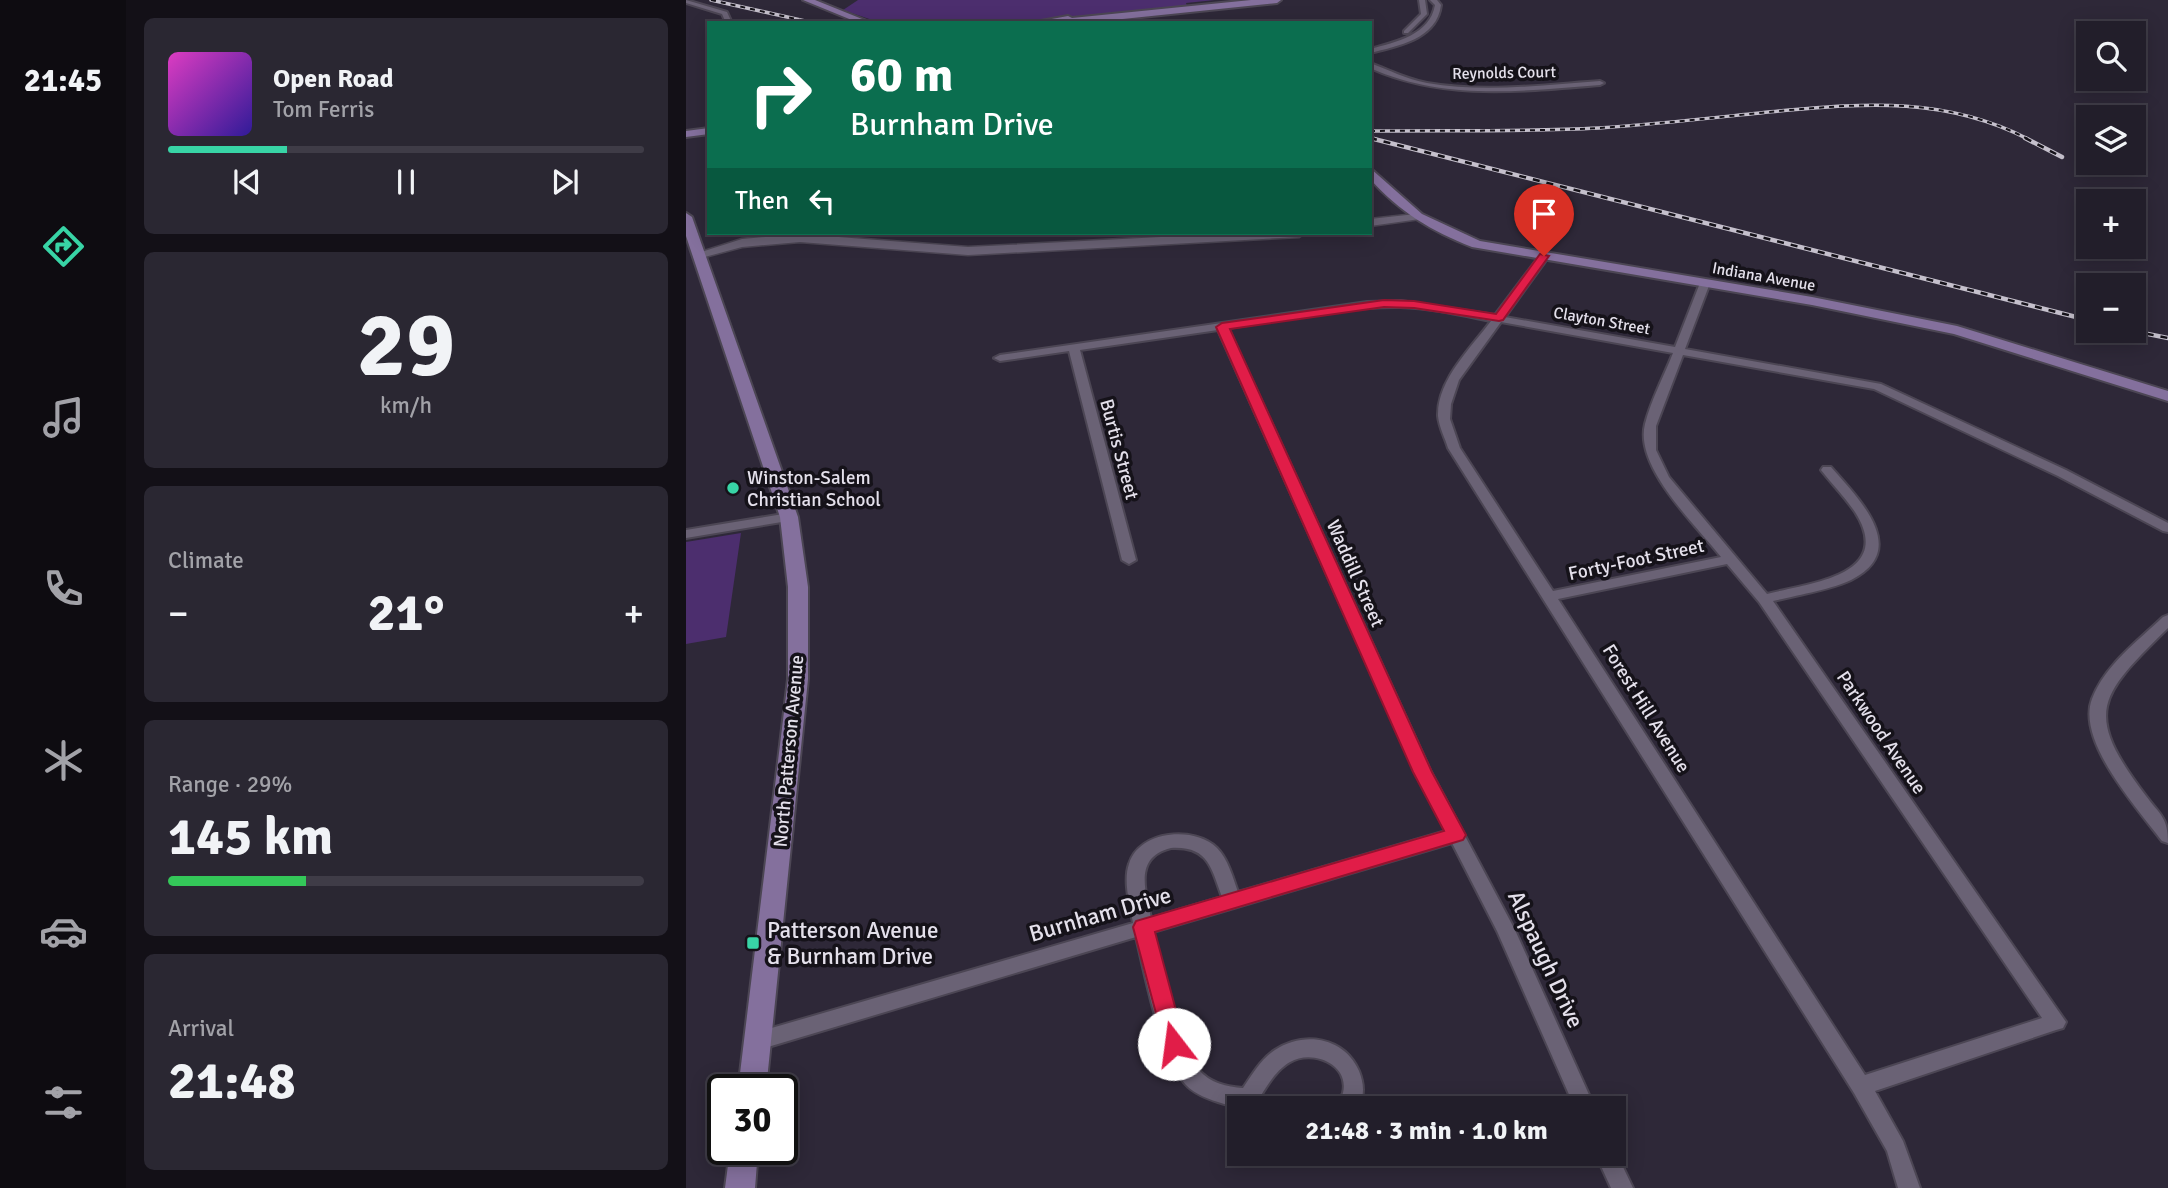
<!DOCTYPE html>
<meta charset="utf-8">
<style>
body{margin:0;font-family:Signika,sans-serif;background:#2a2732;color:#f1f3f6;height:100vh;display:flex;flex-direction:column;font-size:26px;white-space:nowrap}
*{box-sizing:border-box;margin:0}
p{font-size:23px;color:#a2a2a8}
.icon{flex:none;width:38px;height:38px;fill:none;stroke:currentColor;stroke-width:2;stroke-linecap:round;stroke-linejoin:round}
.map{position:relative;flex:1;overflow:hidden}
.drawer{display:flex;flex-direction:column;gap:18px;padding:18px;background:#131017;width:560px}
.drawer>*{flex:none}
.top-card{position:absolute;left:21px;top:21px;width:665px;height:214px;border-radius:0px;box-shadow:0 4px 18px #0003,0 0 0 2px #3f3c47;background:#0b6e4f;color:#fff;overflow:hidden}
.tools{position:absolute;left:1390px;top:21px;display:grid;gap:14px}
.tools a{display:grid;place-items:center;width:70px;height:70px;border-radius:0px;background:#221e2a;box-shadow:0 4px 18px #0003,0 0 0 2px #3f3c47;font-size:35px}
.speed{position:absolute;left:21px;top:1074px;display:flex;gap:14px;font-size:35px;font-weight:700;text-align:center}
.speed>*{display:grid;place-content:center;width:91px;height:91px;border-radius:50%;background:#221e2a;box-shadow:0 4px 18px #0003,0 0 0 2px #3f3c47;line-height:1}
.speed .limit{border:4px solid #111;border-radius:10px;background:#fff;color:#111}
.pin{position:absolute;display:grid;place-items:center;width:60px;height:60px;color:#fff;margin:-72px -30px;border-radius:50% 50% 50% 0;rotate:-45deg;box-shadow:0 0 7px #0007}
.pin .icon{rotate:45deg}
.me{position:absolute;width:77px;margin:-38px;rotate:345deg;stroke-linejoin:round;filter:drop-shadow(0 0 5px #0008)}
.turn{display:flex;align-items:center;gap:24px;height:147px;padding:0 28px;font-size:32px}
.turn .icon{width:91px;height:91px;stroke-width:2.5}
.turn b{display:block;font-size:49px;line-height:60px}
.then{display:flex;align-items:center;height:66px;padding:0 28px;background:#0003;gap:14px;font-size:26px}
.big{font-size:52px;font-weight:800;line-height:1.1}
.drawer .tile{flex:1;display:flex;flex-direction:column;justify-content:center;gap:10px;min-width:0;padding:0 24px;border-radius:10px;background:#2a2732}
.drawer .dial{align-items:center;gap:0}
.dial b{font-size:91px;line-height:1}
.song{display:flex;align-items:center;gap:21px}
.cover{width:84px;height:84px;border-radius:10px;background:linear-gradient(135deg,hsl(310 70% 55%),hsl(250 70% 35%))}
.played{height:7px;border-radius:4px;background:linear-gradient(90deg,#38d4a6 25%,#3f3c47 25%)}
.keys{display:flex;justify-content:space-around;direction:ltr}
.heat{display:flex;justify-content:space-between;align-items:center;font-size:38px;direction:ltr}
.charge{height:10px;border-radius:5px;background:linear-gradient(90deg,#34c759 29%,#3f3c47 0)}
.trip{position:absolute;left:541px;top:1096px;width:399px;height:70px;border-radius:0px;background:#221e2a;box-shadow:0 4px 18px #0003,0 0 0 2px #3f3c47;font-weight:800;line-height:70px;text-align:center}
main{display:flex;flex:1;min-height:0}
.dock{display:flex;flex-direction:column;width:126px;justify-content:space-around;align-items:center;background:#0e0c11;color:#a2a2a8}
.dock .icon{width:49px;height:49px}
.dock .on{color:#38d4a6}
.dock b{font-size:32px;color:#f1f3f6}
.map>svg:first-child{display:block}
.green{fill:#4c2e6e}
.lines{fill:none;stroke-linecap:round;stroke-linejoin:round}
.minor-casing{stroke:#4c4654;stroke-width:4}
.tertiary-casing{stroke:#4c4654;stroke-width:3}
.secondary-casing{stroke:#4c4654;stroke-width:4}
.minor{fill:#6a6275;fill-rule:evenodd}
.tertiary{fill:#6a6275;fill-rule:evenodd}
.secondary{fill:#84709d;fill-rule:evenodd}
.rail-far1-casing{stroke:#c5c0cc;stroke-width:3.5}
.rail-casing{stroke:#c5c0cc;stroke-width:4.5}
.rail-far1{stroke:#151219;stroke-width:2;stroke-dasharray:5;stroke-linecap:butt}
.rail{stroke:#151219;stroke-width:2.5;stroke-dasharray:7;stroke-linecap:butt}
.route{fill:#e11d48;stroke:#92132f;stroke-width:2}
.poi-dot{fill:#38d4a6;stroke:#151219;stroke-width:2.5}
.labels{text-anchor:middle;stroke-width:7;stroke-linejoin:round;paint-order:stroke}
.far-street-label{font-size:16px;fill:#e4e0eb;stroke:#151219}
.street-label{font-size:19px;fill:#e4e0eb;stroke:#151219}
.poi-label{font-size:19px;fill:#e4e0eb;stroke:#151219;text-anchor:start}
.near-street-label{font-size:23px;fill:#e4e0eb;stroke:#151219}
.near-poi-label{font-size:23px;fill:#e4e0eb;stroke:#151219;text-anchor:start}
</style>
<main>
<nav class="dock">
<b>21:45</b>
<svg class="icon on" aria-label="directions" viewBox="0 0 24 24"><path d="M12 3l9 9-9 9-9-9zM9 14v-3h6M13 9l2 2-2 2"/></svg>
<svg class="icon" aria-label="music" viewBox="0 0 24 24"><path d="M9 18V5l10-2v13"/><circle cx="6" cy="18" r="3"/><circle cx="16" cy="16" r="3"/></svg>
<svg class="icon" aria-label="phone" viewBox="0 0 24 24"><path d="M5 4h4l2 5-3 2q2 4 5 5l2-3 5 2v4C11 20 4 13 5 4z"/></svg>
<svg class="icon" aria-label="climate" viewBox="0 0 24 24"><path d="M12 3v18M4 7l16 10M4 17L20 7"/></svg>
<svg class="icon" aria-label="car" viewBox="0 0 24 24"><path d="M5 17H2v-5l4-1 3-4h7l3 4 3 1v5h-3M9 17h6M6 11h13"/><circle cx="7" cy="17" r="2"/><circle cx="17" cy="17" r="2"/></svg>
<svg class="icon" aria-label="filters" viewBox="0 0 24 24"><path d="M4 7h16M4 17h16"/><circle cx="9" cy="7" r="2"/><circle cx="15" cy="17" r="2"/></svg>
</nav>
<section class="drawer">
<div class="tile">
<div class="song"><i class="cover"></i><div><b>Open Road</b><p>Tom Ferris</p></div></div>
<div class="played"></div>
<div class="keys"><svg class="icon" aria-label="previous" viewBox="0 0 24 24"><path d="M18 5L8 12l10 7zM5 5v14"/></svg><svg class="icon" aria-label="pause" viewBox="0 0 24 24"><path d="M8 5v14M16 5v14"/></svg><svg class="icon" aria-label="next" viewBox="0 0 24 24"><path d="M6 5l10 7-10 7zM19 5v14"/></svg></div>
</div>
<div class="tile dial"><b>29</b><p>km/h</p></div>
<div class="tile"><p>Climate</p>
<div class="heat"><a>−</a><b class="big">21°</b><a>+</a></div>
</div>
<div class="tile"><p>Range · 29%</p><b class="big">145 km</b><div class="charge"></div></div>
<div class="tile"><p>Arrival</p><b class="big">21:48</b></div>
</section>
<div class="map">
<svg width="1482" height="1188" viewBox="0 0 1482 1188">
<rect width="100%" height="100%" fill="#2e2838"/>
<path class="green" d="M172 0H529L500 3 501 6 332 23H195L157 10Z
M55 533 40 637 0 644V542Z"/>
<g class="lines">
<g class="minor-casing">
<path id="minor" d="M0 0 41 12 46 23H40L36 14 0 3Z
M733 0H739L741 14 722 33H718V31L735 14Z
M744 0H751L755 5C751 39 712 46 684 53V49C710 42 744 35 749 5Z
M684 63C703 70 720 79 741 83 798 93 857 85 914 81L918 83 914 85C835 91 758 101 684 68Z
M858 253 863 256 819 317 989 347 1014 283 1023 281 1024 283 999 349 1195 384 1380 470 1482 523V532L1477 531 1372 476 1188 389 997 355 970 426V450L983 477 1081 594C1123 583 1210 576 1169 512 1159 497 1146 484 1135 470L1137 467H1145C1173 499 1225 550 1165 580 1147 589 1108 596 1087 601L1380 1022 1377 1028 1370 1030 1189 1091 1217 1141 1234 1188H1212L1201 1151 1168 1093 762 448C759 438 753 427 752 416 751 380 785 348 805 321 775 315 745 308 714 307 658 306 597 320 542 328L745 772 829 930 909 1108H889L811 931 766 843 467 932C474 963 494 1049 513 1070 524 1083 541 1087 557 1088 566 1075 575 1059 589 1050 618 1031 658 1037 673 1071 678 1084 679 1095 672 1108H649C651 1103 655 1098 657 1093 664 1064 626 1049 604 1062 588 1071 579 1090 569 1105 558 1109 544 1106 532 1102 519 1098 504 1092 496 1080 472 1046 460 978 450 937L72 1050 65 1047 62 1041 65 1035 72 1032 447 923C444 905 437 881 443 864 453 830 509 826 531 848 542 859 547 878 552 892L760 831 729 772 532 330 394 350 450 560 443 564 436 560 383 351 314 361 308 358 314 355 681 302 715 301 809 315 855 254ZM815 322 987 353C978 376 965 400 959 424 948 467 1010 525 1035 557L867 591 774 448 764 419 765 404 773 380ZM1041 564 1073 602 1356 1018 1179 1075 872 599ZM485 848C522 846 525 867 536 897L465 918C459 889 448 857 485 848Z
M103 513 110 517 108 520 0 538V530Z
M1482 615V628C1413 696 1396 712 1460 796 1474 815 1482 817 1482 843L1476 841C1452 809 1390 741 1406 699 1419 665 1452 641 1477 617Z
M928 1148 947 1188H925L909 1153H928Z"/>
</g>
<g class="tertiary-casing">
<path id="tertiary" d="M730 214 734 215V219L684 226V219Z
M552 233H619L613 237 282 255 114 242 56 247 15 258 9 254 56 239 114 234 282 247Z"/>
</g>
<g class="secondary-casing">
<path id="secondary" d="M117 0H129L186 23H173Z
M565 0H595L591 3 398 23H344L382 16 386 18Z
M23 128V134L0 137V131Z
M684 168 736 214 794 241 1126 297 1271 326 1482 391V401L1268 334 1126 305 786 247C745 231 714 212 684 179Z
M0 213 6 217 112 517 122 587V679L80 1090H52L102 679V587L94 517 0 236Z
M44 1150H72L69 1188H39Z"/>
</g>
<use href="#minor" class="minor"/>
<use href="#tertiary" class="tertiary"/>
<use href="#secondary" class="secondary"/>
<g class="rail-far1-casing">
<path id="rail-far1" d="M25 0 128 23
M684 131C760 130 837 132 913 128 973 124 1033 117 1093 111 1182 103 1260 97 1342 139
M684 138 690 139"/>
</g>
<g class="rail-casing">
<path id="rail" d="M684 138 1402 320
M1339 138 1376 157
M1447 331 1482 338"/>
</g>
<use href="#rail-far1" class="rail-far1"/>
<use href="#rail" class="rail"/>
</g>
<path class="route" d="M854 254 863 256 817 320 813 321 728 308 698 307 544 329 746 772 780 835 777 840 770 842 469 932 499 1044 496 1051 488 1054 480 1051 447 927 450 921 758 831 727 772 530 327 536 323 698 300 728 301 810 314Z"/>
<g class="poi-dot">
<circle cx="47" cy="488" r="7"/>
<rect x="60" y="936" width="14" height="14" rx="3.5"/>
</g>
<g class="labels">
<g class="far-street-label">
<text transform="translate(818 72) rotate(-1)" y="6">Reynolds Court</text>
<text transform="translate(1078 276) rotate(10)" y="6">Indiana Avenue</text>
<text transform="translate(916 320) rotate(10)" y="6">Clayton Street</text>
</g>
<g class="street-label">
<text transform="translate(434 449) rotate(75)" y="7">Burtis Street</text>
<text transform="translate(950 559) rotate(-12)" y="7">Forty-Foot Street</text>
<text transform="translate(670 573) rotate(66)" y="7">Waddill Street</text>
<text transform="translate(961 708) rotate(58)" y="7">Forest Hill Avenue</text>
<text transform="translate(1196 732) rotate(56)" y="7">Parkwood Avenue</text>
<text transform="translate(102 751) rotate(-85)" y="7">North Patterson Avenue</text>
</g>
<g class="poi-label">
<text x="61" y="484">Winston-Salem<tspan x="61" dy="22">Christian School</tspan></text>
</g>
<g class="near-street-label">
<text transform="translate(414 914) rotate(-16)" y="8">Burnham Drive</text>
<text transform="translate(860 959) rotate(65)" y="8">Alspaugh Drive</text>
</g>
<g class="near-poi-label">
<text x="81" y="938">Patterson Avenue<tspan x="81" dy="26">&amp; Burnham Drive</tspan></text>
</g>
</g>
</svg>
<div class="tools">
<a><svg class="icon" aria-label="search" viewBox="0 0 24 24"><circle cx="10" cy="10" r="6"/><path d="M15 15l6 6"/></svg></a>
<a><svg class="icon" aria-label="layers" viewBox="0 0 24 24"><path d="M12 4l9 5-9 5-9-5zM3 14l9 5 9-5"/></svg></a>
<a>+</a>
<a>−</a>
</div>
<div class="speed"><div class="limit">30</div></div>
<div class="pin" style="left:858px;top:256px;background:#d93025"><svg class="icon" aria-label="arrive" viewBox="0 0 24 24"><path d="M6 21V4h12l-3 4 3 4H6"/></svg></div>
<svg class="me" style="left:488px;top:1044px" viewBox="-20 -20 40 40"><circle r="19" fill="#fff"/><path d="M0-13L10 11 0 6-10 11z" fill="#e11d48"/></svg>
<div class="trip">21:48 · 3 min · 1.0 km</div>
<div class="top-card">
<div class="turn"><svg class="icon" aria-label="right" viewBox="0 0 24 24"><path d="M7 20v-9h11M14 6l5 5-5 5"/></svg><div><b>60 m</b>Burnham Drive</div></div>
<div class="then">Then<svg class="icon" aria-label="left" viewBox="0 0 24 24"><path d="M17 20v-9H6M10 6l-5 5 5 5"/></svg></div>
</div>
</div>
</main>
